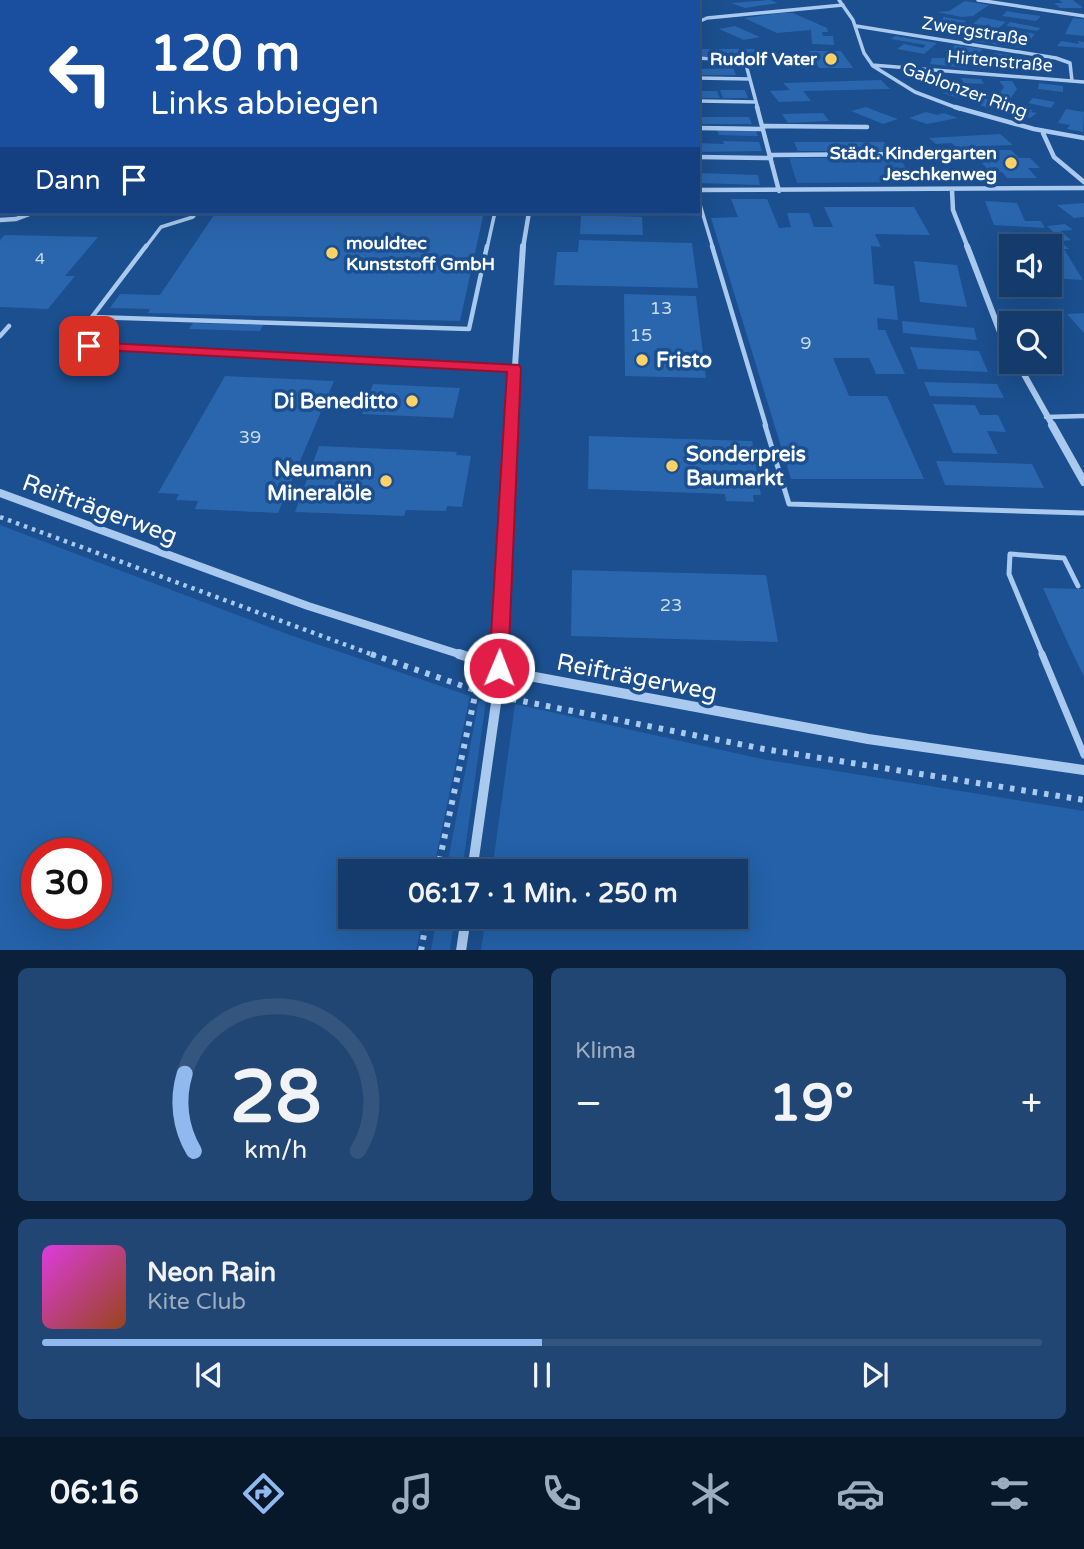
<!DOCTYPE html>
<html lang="de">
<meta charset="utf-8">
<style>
body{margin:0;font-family:"Varela Round",sans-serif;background:#214673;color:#f1f3f6;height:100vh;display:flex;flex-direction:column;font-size:26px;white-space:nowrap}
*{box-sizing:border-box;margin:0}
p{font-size:23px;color:#9dadc1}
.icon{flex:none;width:38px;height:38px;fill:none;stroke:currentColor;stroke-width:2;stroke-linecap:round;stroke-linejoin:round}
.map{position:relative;height:950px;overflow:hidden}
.side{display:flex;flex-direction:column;gap:18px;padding:18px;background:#0b203b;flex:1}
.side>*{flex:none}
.banner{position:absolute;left:0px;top:0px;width:700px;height:214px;box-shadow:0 7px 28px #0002,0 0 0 2px #33557e;background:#1a4fa0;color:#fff;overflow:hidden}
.buttons{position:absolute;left:999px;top:234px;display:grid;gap:14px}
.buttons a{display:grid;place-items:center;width:63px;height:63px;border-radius:0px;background:#143b6b;box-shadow:0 7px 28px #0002,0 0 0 2px #33557e;font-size:35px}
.speed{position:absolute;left:21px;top:838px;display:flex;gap:14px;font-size:35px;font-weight:700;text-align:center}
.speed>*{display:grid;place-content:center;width:91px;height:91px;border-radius:50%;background:#143b6b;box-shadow:0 7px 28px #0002,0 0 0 2px #33557e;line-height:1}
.speed .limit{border:10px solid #d22;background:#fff;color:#111}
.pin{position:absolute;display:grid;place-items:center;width:60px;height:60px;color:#fff;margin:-30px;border-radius:14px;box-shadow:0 4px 10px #0006}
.me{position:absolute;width:77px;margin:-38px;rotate:1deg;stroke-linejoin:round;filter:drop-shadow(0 0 5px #0008)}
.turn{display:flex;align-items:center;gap:24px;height:147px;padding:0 35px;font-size:32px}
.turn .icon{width:91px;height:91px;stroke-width:2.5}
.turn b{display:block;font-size:49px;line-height:60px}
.then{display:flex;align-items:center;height:66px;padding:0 35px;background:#0003;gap:14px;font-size:26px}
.big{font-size:52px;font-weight:800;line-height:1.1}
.side .tile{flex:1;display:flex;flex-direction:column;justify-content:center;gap:10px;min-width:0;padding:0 24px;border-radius:10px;background:#214673}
.side .dial{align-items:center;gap:0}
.dial svg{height:182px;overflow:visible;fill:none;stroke:#33557e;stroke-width:7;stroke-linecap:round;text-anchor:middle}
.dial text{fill:#f1f3f6;stroke:none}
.song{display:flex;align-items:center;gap:21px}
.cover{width:84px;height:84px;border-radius:10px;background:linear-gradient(135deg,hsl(300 70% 55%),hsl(20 70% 35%))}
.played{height:7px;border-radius:4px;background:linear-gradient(90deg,#90b9f0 50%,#33557e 50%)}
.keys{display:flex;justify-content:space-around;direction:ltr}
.heat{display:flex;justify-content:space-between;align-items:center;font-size:38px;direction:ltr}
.side .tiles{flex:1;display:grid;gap:18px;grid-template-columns:1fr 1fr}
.tile:last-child{grid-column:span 2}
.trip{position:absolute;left:338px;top:859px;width:410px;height:70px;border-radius:0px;background:#143b6b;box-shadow:0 7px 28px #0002,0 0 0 2px #33557e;font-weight:800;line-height:70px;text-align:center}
.menu{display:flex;height:112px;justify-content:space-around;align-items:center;background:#08182b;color:#9dadc1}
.menu .icon{width:49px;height:49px}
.menu .on{color:#90b9f0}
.menu b{font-size:32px;color:#f1f3f6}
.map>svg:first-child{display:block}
.green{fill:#2461a8;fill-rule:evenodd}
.building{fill:#2a66ad}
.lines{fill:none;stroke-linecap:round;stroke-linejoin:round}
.path-far1{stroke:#a9c9ee;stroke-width:4.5;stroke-dasharray:3.5 5;stroke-linecap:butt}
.path{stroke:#a9c9ee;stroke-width:6;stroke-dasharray:4.5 7;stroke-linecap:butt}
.lane-far3{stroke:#a9c9ee;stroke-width:3.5}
.lane-far2{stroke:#a9c9ee;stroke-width:4.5}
.lane-far1{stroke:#a9c9ee;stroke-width:5}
.lane{stroke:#a9c9ee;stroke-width:7}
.street-far4{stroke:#a9c9ee;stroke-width:3.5}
.street-far3{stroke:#a9c9ee;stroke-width:4.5}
.street-far2{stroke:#a9c9ee;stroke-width:6}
.street-far1{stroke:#a9c9ee;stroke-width:8}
.street{stroke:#a9c9ee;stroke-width:10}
.route{fill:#e11d48;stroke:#92132f;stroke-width:2}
.poi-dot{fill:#ffd166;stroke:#1b4f8f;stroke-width:2.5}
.labels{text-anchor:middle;stroke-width:7;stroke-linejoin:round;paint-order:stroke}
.far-number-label{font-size:16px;fill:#cad9ea}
.far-street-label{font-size:18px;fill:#fff;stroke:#1b4f8f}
.far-poi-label{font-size:18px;font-weight:bold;fill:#fff;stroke:#1b4f8f;text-anchor:end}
.number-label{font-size:18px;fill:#cad9ea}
.poi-label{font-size:21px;font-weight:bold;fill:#fff;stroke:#1b4f8f;text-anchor:start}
.near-street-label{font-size:24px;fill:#fff;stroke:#1b4f8f}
</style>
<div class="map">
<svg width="1084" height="951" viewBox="0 0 1084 951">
<rect width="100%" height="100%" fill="#1b4f8f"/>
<path class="green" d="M789 158H900L914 182 797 183Z
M0 525 290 635 470 696 433 871 350 872V917H423L416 950H0ZM37 854H96V914H37Z
M479 700 486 701 462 871H446Z
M515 704 762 759 1084 811V950H481L486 917H735V872L492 871Z
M437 917H455L450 950H431Z"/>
<path class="building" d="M770 0 778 3 745 8 731 3Z
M1059 0H1073L1083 8H1060L1054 3H1063Z
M965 1 989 5 973 16 961 17 937 12 949 11Z
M1007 11 1018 13 1041 16 1036 21 1002 16Z
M781 13H793L827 28 828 32H822L823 36H833L834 45 812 44 811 30 777 33 744 18Z
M944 17 966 21 962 25 939 22Z
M981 17 1006 22 995 31 984 30 988 26 973 24Z
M1073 18 1084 19V36L1065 34Z
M1010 22 1041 28 1037 31 1006 26Z
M735 26 760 37 744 40 719 29Z
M977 30 1001 33 997 38 1027 42 1022 48 967 40Z
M1011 30 1035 34 1031 39 1013 37 1007 34Z
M895 36 937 43 924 54 897 49 904 44 923 48 926 45 891 39Z
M1061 41 1079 44 1078 41 1084 42V48L1057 46Z
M955 45 983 49 973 58 960 56 963 51 952 50Z
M698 49H762L765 56H698Z
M809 51H841L853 68H819Z
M994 53 1013 55 1005 66 988 60Z
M932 58H948L975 62 967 68 930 64Z
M1026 67 1052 69 1054 74 1027 70Z
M733 68 736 75H698V69Z
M961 78 981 79 984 84 964 83Z
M881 80 890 89 803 91 811 101 779 102 770 91 790 90 783 83Z
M999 81H1012L1017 89 1010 99 997 97 1004 87Z
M1039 83 1063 86V92L1038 89Z
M720 90H745L748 98H723Z
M956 90 971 95 958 98 943 93Z
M698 91H717L720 98H698Z
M984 98 1000 104 988 108 972 102Z
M1033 98 1055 102 1051 108 1028 103Z
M866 107 881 113 898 119 883 124 851 111Z
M1019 107 1033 110 1031 112 1037 113 1030 118 1004 112Z
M1066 109 1084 112 1083 132 1067 129 1070 125 1058 123Z
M926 112 937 115 944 113 958 118 927 124 909 118Z
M823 113 829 121 788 123 782 114Z
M698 117H749L752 124H698Z
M717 130 756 131 758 136 719 135Z
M1000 134 1013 145 956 147 951 143 936 144 929 138Z
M723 141 759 142 762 151 698 152V143L724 144Z
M794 142H884L890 151H798Z
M982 150H1011L1019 158H1030L1040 168H1028L1037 178H1007L1002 172 991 173 974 154H985Z
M698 173 758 175 760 185 698 183Z
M731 199H767L779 228 791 227 787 213H809L814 227H833L824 207H914L930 235 875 234 881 247 871 246 874 284 894 286 898 320 877 318 878 330H885L905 374H876L869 358H833L849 396H887L924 479H791L711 218 738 217Z
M985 201 1017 203 1025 221H1041L1045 228 994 225Z
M1084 203V217L1074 218 1057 205Z
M74 212H131L127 216 74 214Z
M216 212H484L460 321 148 313 150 309 110 308 120 294 160 295Z
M581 215 642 217 643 235 580 234Z
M1065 224 1073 230 1060 231 1071 240 1063 241 1047 226Z
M997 233 1038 235 1042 245 1062 243 1069 249H1064L1083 280 1050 278V257H1055L1050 247 1002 244Z
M5 235 98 237 65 276H75L48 309 0 307V240Z
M579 240 692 243 698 288 554 285 557 252H578Z
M999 258 1012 259V276H1006Z
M914 261 957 265 967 307 920 302Z
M624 294 696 296 706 378 625 376Z
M1084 313V333L1067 314Z
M902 321 974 328 977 340 903 333Z
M193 323 263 325 260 331 189 329Z
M910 347 979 351 988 372 918 369Z
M225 376 334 381 278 513 195 509 198 501 176 500 179 494 158 493Z
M924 382 997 384 1004 398 930 396Z
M373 384 460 388 453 418 362 414Z
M933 404 975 405 980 415H998L1006 432 987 431 998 454 953 453Z
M589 436 752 441 761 495H753L754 502 726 501 725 494 588 489Z
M319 446 457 452 456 455 471 456 462 507 447 506 446 511 406 510 404 516 295 512Z
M936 461 1032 464 1044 488 945 485Z
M572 570 766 575 778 642 571 636Z
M1043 588 1084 589V677L1065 637Z"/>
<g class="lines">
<path class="path-far1" d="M0 517 376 656"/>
<path class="path" d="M371 654 483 693
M512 699 764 749 1084 800
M437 872 476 691
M421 951 427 917"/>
<path class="lane-far3" d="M698 198 713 248
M145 248 161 227 193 217 197 212
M487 248 495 212"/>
<path class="lane-far2" d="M146 246 92 317 469 329 487 246
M712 246 766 426
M0 336 9 326
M62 345 514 368
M1046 417 1084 416"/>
<path class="lane-far1" d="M765 425 789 504 1084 513
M1043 656 1009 574 1010 554 1064 558 1078 586"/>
<path class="lane" d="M1042 654 1084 755"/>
<path class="street-far4" d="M480 0 485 2
M654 0 659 2
M839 0 853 20 864 53 873 66 915 92 960 109
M978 0 1084 16
M350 2 358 0
M698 22 707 18 843 5
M856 26 1056 58 1070 63 1072 81
M698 58 745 61 758 109
M872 65 1084 82
M698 78 750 79
M698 101 756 102"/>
<path class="street-far3" d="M757 107 779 191
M955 107 1034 129 1084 138
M764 126 867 127
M698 128 763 129
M1043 133 1054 157 1084 182
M770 155 902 154
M698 157 771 158
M698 190 1084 188
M952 190 953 210 968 248
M0 220 16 219 35 212
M523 248 529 212"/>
<path class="street-far2" d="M967 246 1000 332 1012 353
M1017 362 1053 426
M511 426 523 246"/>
<path class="street-far1" d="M1052 425 1084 482
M0 493 308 606 465 656
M499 656 511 425"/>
<path class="street" d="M459 654 524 675 868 739 1084 770
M472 872 497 696 499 654
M461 951 466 917"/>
</g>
<path class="route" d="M89 342 519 365 521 368 508 668 505 674 499 676 492 674 489 668 507 372 84 349 82 346Z"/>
<g class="poi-dot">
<circle cx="831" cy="59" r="7"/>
<circle cx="1011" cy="163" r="7"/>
<circle cx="332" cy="253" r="7"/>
<circle cx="642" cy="360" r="7"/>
<circle cx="412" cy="401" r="7"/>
<circle cx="672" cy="466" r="7"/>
<circle cx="386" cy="481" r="7"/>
</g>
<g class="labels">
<g class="far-number-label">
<text x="40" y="264">4</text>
</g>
<g class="far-street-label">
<text transform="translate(975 31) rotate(9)" y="6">Zwergstraße</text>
<text transform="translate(1000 61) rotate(5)" y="6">Hirtenstraße</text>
<text transform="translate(965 90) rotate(20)" y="6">Gablonzer Ring</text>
</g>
<g class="far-poi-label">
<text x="817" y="65">Rudolf Vater</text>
<text x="997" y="159">Städt. Kindergarten<tspan x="997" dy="21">Jeschkenweg</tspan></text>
<text x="346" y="249" text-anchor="start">mouldtec<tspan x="346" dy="21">Kunststoff GmbH</tspan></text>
</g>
<g class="number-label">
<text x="661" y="314">13</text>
<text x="641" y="341">15</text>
<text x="806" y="349">9</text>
<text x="250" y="443">39</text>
<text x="671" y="611">23</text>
</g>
<g class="poi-label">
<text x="656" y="367">Fristo</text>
<text x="398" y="408" text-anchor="end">Di Beneditto</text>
<text x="686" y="461">Sonderpreis<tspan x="686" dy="24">Baumarkt</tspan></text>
<text x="372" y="476" text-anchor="end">Neumann<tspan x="372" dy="24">Mineralöle</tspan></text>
</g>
<g class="near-street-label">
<text transform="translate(100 509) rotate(20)" y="8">Reifträgerweg</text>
<text transform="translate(637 677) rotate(11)" y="8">Reifträgerweg</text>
</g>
</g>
</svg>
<div class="buttons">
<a><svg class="icon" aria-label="sound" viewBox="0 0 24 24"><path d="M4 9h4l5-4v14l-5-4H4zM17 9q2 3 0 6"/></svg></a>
<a><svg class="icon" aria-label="search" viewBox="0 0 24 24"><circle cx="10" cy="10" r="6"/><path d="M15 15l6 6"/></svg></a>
</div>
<div class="speed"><div class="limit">30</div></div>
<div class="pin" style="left:89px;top:346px;background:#d93025"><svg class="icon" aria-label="arrive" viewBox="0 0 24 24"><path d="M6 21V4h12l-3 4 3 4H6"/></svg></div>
<svg class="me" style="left:499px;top:668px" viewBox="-20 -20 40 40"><circle r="17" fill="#e11d48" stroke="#fff" stroke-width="3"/><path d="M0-11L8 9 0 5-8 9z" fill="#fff"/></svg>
<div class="trip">06:17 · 1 Min. · 250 m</div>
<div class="banner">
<div class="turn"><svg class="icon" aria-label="left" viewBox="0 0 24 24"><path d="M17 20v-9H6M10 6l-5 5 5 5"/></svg><div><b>120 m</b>Links abbiegen</div></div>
<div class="then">Dann<svg class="icon" aria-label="arrive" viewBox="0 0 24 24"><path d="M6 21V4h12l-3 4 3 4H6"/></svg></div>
</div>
</div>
<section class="side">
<div class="tiles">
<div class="tile dial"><svg viewBox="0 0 100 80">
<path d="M14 69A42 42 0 1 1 86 69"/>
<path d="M14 69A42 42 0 0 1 10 35" stroke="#90b9f0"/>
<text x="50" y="56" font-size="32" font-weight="700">28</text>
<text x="50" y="72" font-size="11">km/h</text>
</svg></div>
<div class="tile"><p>Klima</p>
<div class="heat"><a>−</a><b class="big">19°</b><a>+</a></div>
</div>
<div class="tile">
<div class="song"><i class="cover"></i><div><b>Neon Rain</b><p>Kite Club</p></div></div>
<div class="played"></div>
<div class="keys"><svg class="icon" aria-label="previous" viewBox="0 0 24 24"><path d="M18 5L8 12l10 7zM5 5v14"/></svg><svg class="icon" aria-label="pause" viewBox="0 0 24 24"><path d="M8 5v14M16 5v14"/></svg><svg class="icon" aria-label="next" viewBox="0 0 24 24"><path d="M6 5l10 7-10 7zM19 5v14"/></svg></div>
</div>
</div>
</section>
<nav class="menu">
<b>06:16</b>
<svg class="icon on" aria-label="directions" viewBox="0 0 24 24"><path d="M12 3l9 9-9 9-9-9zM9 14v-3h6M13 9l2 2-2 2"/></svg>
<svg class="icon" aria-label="music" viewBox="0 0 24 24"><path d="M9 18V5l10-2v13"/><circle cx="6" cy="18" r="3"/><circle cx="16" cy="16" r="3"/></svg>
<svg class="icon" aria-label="phone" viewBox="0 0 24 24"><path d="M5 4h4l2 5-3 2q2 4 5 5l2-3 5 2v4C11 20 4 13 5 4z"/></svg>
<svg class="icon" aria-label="climate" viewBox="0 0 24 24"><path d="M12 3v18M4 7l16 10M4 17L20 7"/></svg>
<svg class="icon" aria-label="car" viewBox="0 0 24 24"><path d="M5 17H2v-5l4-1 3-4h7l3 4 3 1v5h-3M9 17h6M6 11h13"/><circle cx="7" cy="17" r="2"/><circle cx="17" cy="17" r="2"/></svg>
<svg class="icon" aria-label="filters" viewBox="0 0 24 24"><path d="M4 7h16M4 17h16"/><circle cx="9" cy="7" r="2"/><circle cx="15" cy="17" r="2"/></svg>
</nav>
